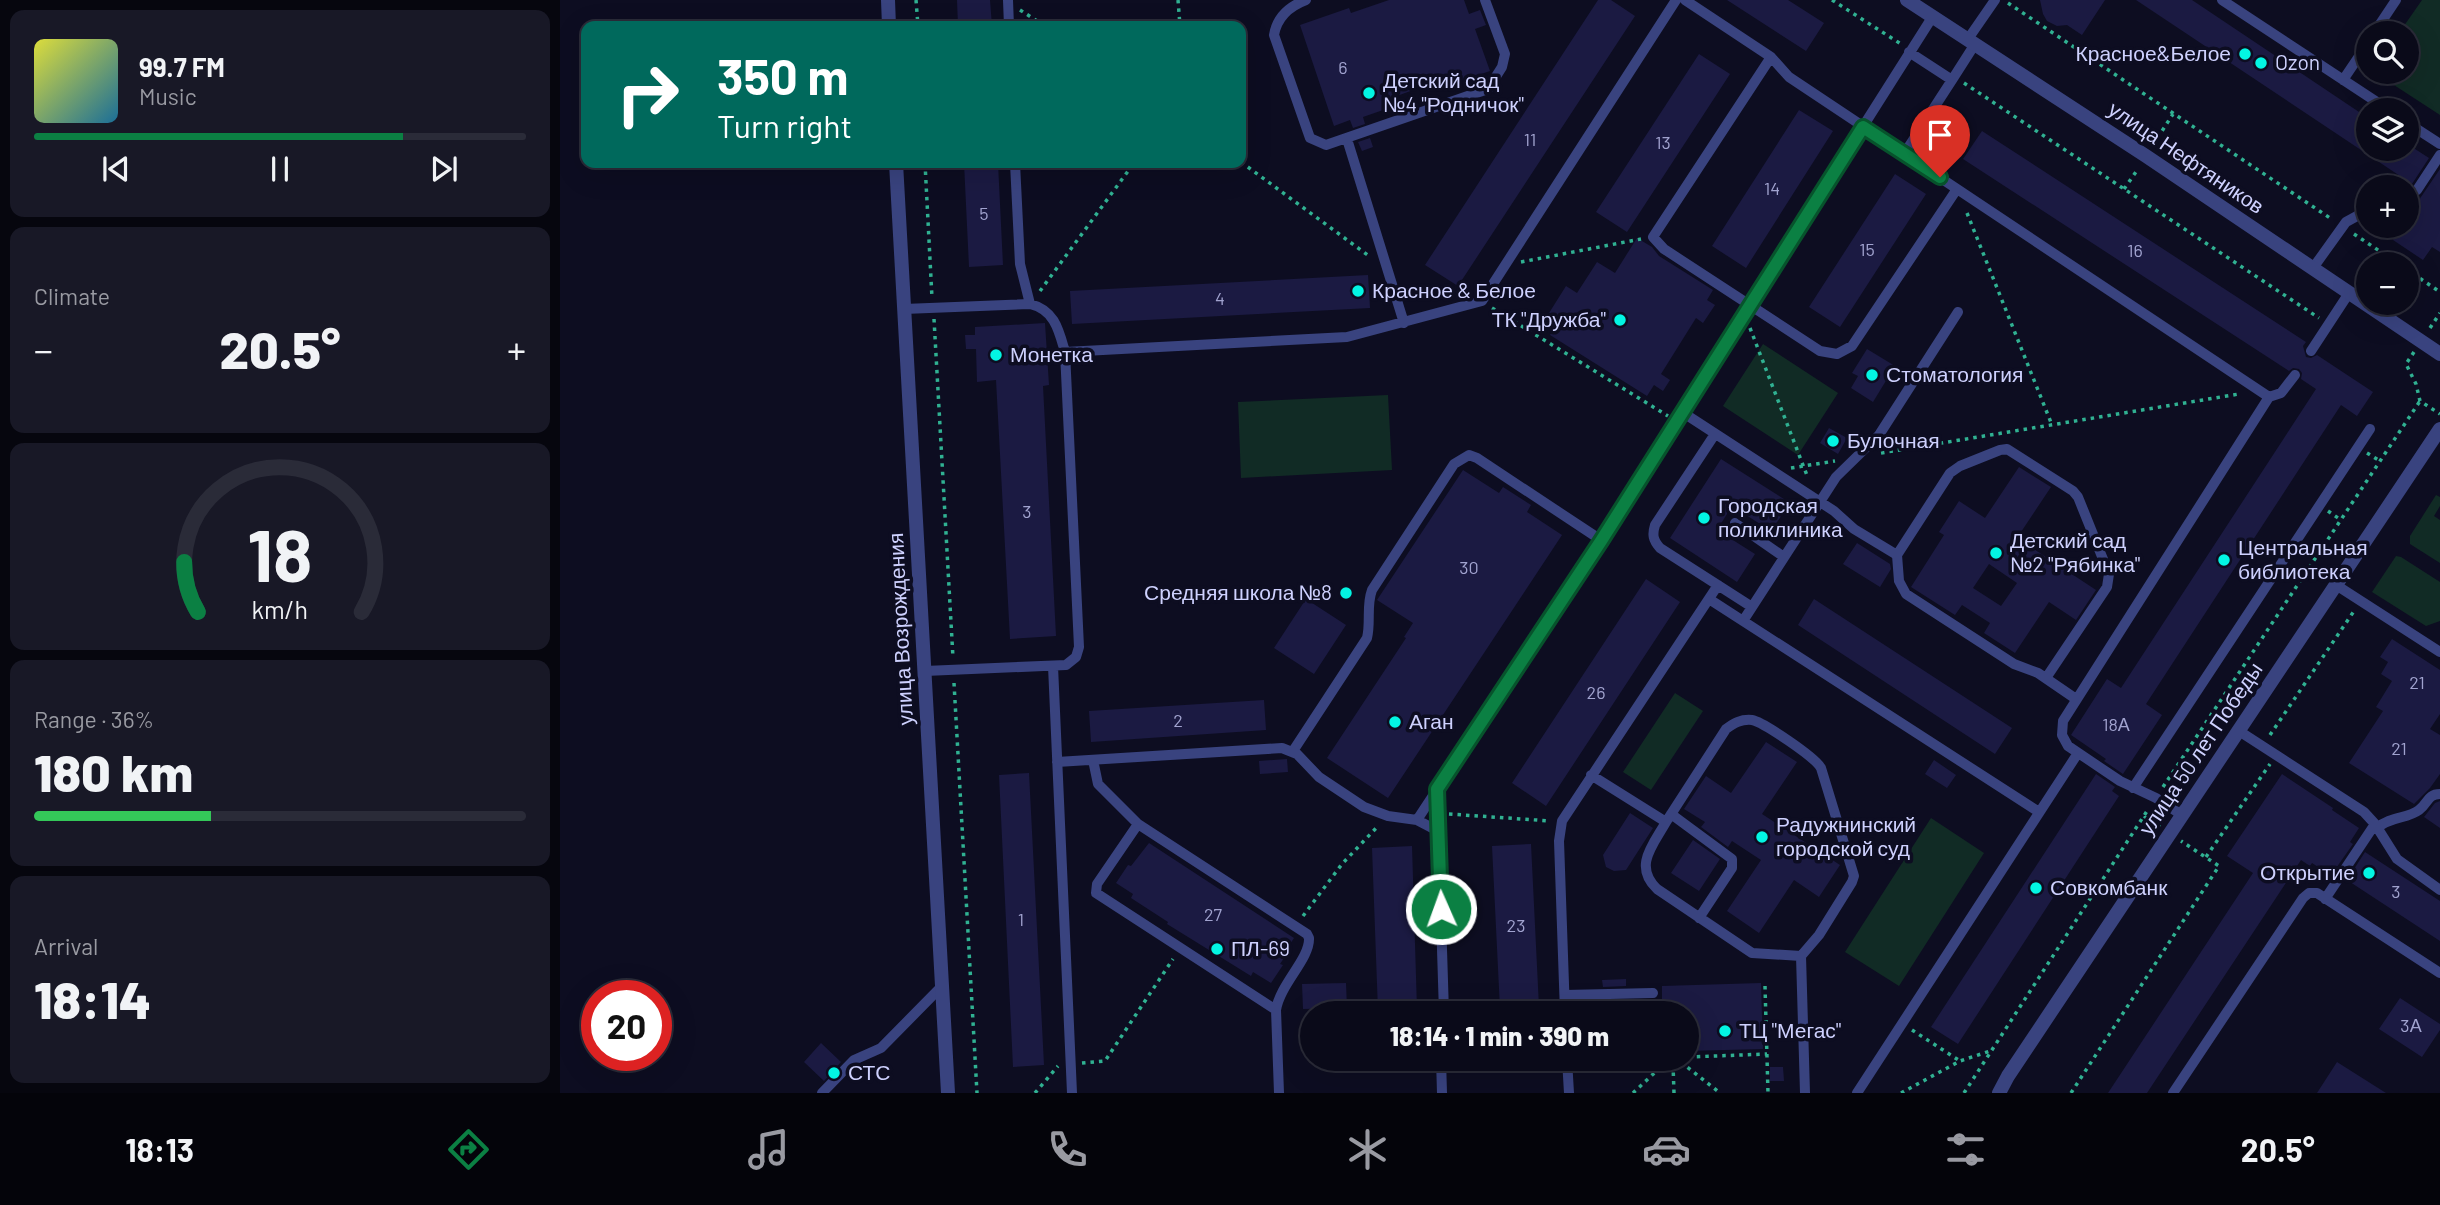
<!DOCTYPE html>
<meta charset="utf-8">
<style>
body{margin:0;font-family:Barlow,sans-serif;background:#181826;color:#f1f3f6;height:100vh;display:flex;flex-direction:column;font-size:26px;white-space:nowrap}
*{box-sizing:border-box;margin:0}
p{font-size:23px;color:#999aa2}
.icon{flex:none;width:38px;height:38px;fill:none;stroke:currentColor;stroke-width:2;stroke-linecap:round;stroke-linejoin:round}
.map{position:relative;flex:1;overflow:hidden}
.drawer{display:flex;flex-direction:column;gap:10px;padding:10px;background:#06060e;width:560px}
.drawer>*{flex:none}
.banner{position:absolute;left:21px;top:21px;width:665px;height:147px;border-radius:14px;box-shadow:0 7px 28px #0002,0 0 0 2px #2a2b38;background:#00695c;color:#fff;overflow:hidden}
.controls{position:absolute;left:1796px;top:21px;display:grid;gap:14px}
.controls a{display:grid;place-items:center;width:63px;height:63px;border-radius:50%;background:#0a0a19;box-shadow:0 7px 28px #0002,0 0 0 2px #2a2b38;font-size:35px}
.speed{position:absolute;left:21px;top:980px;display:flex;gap:14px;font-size:35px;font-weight:700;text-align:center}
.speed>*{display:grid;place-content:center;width:91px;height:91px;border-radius:50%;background:#0a0a19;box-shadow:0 7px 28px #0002,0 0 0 2px #2a2b38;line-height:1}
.speed .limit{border:10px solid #d22;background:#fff;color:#111}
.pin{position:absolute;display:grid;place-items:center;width:60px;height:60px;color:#fff;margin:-72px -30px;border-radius:50% 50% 50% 0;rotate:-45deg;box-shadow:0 0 7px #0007}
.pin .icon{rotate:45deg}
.me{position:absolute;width:77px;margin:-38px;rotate:358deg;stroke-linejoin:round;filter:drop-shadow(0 0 5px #0008)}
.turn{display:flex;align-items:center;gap:24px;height:147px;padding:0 21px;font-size:32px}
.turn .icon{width:91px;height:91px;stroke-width:2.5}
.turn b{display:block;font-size:49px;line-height:60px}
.big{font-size:52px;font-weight:800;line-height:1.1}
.drawer .card{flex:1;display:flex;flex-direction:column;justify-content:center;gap:10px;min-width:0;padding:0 24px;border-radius:14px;background:#181826}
.drawer .dial{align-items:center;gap:0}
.dial svg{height:182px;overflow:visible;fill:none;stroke:#2a2b38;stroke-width:7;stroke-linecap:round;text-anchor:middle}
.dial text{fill:#f1f3f6;stroke:none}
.song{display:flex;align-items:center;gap:21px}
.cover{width:84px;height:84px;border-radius:10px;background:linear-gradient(135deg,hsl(60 70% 55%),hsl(200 70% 35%))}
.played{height:7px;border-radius:4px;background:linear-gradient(90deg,#0b8043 75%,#2a2b38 75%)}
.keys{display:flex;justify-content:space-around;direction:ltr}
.heat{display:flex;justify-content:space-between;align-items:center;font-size:38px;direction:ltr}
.charge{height:10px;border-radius:5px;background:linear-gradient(90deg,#34c759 36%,#2a2b38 0)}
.trip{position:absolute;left:740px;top:1001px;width:399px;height:70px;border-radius:35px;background:#0a0a19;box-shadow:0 7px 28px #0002,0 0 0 2px #2a2b38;font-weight:800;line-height:70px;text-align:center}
.tabs{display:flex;height:112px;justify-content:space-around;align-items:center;background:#04040a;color:#999aa2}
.tabs .icon{width:49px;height:49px}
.tabs .active{color:#0b8043}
.tabs b{font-size:32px;color:#f1f3f6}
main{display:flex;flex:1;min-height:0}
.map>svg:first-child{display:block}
.green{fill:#112b25}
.building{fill:#1b1a42;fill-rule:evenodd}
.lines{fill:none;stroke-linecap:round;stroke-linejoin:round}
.path{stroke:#30b192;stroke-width:3.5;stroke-dasharray:3.5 5;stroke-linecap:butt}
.service{stroke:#39437f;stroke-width:10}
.minor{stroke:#39437f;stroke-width:14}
.route-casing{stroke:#07532c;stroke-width:18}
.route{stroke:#0b8043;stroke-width:12}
.poi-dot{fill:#03f5e3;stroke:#0d0d21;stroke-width:2.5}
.labels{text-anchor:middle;stroke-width:7;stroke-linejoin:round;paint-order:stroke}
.number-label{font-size:18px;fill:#a1a3cf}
.poi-label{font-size:21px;fill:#ced1fe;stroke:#0d0d21;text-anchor:start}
.street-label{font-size:21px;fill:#ced1fe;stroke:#0d0d21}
</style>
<main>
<section class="drawer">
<div class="card">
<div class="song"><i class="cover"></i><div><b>99.7 FM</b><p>Music</p></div></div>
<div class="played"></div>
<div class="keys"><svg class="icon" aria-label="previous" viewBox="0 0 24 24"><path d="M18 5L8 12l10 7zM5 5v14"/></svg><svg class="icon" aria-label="pause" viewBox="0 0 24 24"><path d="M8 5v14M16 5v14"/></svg><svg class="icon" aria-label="next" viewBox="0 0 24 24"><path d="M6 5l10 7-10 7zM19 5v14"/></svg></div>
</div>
<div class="card"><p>Climate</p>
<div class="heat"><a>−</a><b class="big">20.5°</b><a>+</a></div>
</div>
<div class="card dial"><svg viewBox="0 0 100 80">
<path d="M14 69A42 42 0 1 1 86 69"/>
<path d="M14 69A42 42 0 0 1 8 47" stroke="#0b8043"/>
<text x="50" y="56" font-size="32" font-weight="700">18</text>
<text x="50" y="72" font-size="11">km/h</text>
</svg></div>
<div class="card"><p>Range · 36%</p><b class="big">180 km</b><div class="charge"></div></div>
<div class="card"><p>Arrival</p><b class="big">18:14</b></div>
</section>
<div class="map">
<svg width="1880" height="1093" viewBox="0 0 1880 1093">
<rect width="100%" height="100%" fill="#0d0d21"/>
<path class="green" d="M1862 0H1880V115L1814 72H1846V33H1839Z
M1203 344 1278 393 1238 455 1163 406Z
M828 395 832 470 681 478 678 402Z
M1876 495 1880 497V506L1874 516 1880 520V563L1850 544V536Z
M1836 556 1841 557 1880 582V621L1866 626 1812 592Z
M1115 693 1143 711 1091 790 1063 772Z
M1371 818 1424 853 1339 986 1285 952Z"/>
<path class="building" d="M397 0H430L432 26H398Z
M829 0H904L909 14 920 10 926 25 915 29 930 71 880 88 878 81 823 101 826 109 803 117 805 124 793 128 790 120 774 126 740 25 789 8 791 13Z
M1038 0H1051L1075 16 898 286 865 265Z
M1167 0H1228L1264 23 1246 51Z
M1480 0H1545L1522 35 1507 25 1497 26 1487 21 1483 14Z
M1576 0H1632L1808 118V149H1855L1869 158 1852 184Z
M1139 54 1170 74 1067 232 1036 212Z
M1239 110 1273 131 1186 268 1152 246Z
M1422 131 1746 342 1743 346 1746 357 1751 358 1757 355 1813 392 1797 416 1781 405 1586 704 1602 715 1563 774 1544 761 1546 759 1511 735 1547 679 1561 688 1756 389 1741 379 1742 373 1739 369 1733 368 1729 371 1403 159Z
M810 138 813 147 802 151 798 142Z
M404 163H438L443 265 409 267Z
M1880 169V252L1872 247 1863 260 1833 240 1842 226H1846V219Z
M1335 174 1366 194 1280 327 1249 307Z
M1077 238 1092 247 1099 256 1153 290 1147 300 1155 305 1143 323 1136 318 1101 374 1110 380 1103 391 1094 385 1087 396 990 335 995 327 984 321 1006 286 1017 293 1037 262 1055 273Z
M808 275 810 308 512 324 510 291Z
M485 323 489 385 483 386 496 636 450 639 436 380 417 382 416 349H406L405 335H415V327Z
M1307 349 1335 366 1313 402 1291 388 1298 376 1292 373Z
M1269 428 1287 438 1278 454 1260 443Z
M1161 459 1230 503 1211 531 1172 506 1157 530 1195 554 1177 582 1110 538Z
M1459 467 1491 487 1457 538 1536 590 1516 620 1489 602 1455 653 1424 633 1430 623 1402 605 1395 615 1351 587 1384 535 1379 532 1399 501 1425 518ZM1429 564 1457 583 1441 606 1413 588Z
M903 470 939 493 943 487 971 505 967 512 1002 535 828 798 767 758 846 638 844 637 853 623 817 600Z
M1297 543 1330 564 1331 569 1320 587 1283 564Z
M1086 579 1120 602 986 806 952 783Z
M746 599 786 625 754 674 714 648Z
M1254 599 1452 728 1435 754 1238 625Z
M1832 639 1880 670V714L1870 729 1880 735V774L1870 788 1854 804 1789 763 1823 711 1816 707 1832 681 1821 674 1828 662 1820 657Z
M704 700 706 730 531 742 529 711Z
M1206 742 1237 762 1202 814 1280 865 1259 897 1234 880 1199 933 1167 911 1201 860 1172 841 1168 847 1141 827 1145 822 1124 809 1146 776 1171 793Z
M727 759 728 772 700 774 699 761Z
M1374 760 1396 775 1387 788 1365 774Z
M469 773 484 1065 453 1067 439 775Z
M1536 774 1555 787 1552 791 1559 796 1398 1044 1371 1027Z
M1722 774 1773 808 1772 810 1799 828 1790 842 1793 844 1774 871 1772 870 1769 874 1752 863 1750 866 1741 860 1587 1093H1548L1693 873 1667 856Z
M1880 801V828L1864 817 1875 803Z
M1070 813 1093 828 1066 870 1054 871 1046 867 1043 855Z
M1133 840 1160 859 1139 891 1111 873Z
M589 843 734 938 726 950 728 952 720 964 723 965 711 983 693 972 691 976 607 924 608 922 571 898 573 894 556 883 568 865 571 866Z
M971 844 979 1007 940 1009 932 846Z
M852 846 857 1009 818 1011 812 848Z
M1805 852 1880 901V941L1787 880Z
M1066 979V986L1043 987 1042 980Z
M786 983 787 1008 743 1009 742 984Z
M1201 983 1203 1049 1127 1051V1013H1043V1002L1102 1000V986Z
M1840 998 1880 1024V1030L1862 1057 1819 1029Z
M261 1043 281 1062 264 1081 244 1062Z
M1777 1062 1826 1093H1757Z
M1210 1067H1223L1224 1081H1210Z"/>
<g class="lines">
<path class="path" d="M356 0 358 26
M618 0 620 26
M1272 0 1341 44
M1448 3 1773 220
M460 10 485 26
M1404 83 1759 318
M1593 145 1613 114
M681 162 809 256
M365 163 372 298
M1564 189 1578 169
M1407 213 1492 425
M1794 234 1839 264
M961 262 1081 239
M1846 269 1880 292
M480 291 574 163
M932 308 1108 416
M374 319 393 658
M1190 328 1248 478
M1870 328 1880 313
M1854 352 1846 364 1856 384 1860 401 1880 414
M1321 453 1679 394
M1807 453 1820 461
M1231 468 1275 461
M1768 511 1781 520
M394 683 417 1093
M1710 735 1794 611
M1603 787 1860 401
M889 814 990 821
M1584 816 1600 827
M1646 857 1710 764
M743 916 782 864 819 825
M1205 986 1208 1093
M1352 1030 1400 1061
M1052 1059H1079
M1099 1059 1105 1063
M522 1063 545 1061 613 959
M1122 1063 1129 1057 1207 1054
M1113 1064 1114 1093
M475 1093 498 1066
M1073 1093 1105 1063H1122L1160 1093
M1341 1093 1400 1061 1430 1051
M1404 1093 1589 808
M1511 1093 1659 866 1621 841"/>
<path class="service" d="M448 0 449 26
M746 0C730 6 717 17 714 35L750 138 766 145 928 89 942 67 945 54 925 0
M1125 0 1211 57 1229 77 1709 397
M1662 0 1829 110
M1814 33 1836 0
M1408 39 1435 0
M1211 57 1093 237 1104 249 1260 351 1277 354 1292 346 1397 189
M1392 80 1415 44
M1783 80 1808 43
M1846 122 1880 144
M787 139 844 323
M1344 154 1392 80 1349 52
M455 163 460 264 470 304
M1846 197 1857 190 1880 155
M1753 268 1786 222 1808 210
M344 309 470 304C495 310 499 331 505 352L787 337 922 301 1116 0
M1751 351 1789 293
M1122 412 1274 511 1294 529 1337 555
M1155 434 1095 525C1092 535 1093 540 1100 548L1192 607
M1175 523 1224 557
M1776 585 1880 652
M1149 599 1479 812
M1183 621 1276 477 1319 435 1398 312
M493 666 512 1093
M365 671 506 665 516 657 519 647 505 352
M1486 678 1547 587 1549 574 1518 497 1513 491 1447 449 1440 450 1400 466 1390 473 1337 555 1339 581 1346 594 1454 664 1478 673 1516 699
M1679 731 1804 812 1815 824 1837 859 1880 890
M733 751 807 638C811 622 806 606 812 590L894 464 909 455 917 458 1041 540
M533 760 538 784 578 824 537 884 536 893 716 1010
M497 762 722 748 737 754 759 777 804 807 828 816 857 820 878 831
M1031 775 1106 822C1093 845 1073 866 1097 889L1192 953 1241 956
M1573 788 1810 429
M877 790 884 1013
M1111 814 1172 859V868L1139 918
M1622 815 1596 798 1560 781 1508 746 1502 735 1503 721 1709 397 1721 393 1735 375
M857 820 1041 540 1373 16
M1106 822 1166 729C1174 723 1181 719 1192 720 1203 722 1255 757 1261 768L1294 876 1292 882 1259 935 1241 956 1245 1093
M578 824 747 934 749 938C750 959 720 984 716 1010L719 1093
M1817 828C1831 816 1847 819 1859 810 1868 804 1867 794 1880 794
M1765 899 1815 824
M1005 995 1093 993
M1005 1013 999 841 1002 821 1158 585
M881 1059 882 1093
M1007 1059 1009 1093
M262 1093 294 1060 321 1048 383 985
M1297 1093 1518 753
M1613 1093 1743 898 1749 893H1757L1880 973"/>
<path class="minor" d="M328 0 329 26
M1347 0 1586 156 1880 354
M336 163 388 1093
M1439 1093 1448 1076 1880 429"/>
</g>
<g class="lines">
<g class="route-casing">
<path id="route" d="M881 909 877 789 1041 541 1303 127 1380 177"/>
</g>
<use href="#route" class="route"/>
</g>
<g class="poi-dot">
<circle cx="1685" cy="54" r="7"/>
<circle cx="1701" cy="63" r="7"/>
<circle cx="809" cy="93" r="7"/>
<circle cx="798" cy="291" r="7"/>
<circle cx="1060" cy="320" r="7"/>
<circle cx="436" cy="355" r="7"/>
<circle cx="1312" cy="375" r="7"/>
<circle cx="1273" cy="441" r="7"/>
<circle cx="1144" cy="518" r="7"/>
<circle cx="1436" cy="553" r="7"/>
<circle cx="1664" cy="560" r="7"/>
<circle cx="786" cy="593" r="7"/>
<circle cx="835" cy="722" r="7"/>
<circle cx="1202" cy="837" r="7"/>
<circle cx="1809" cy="873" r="7"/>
<circle cx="1476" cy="888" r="7"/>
<circle cx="657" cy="949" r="7"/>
<circle cx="1165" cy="1031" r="7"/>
<circle cx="274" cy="1073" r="7"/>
</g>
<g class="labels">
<g class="number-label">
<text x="783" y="74">6</text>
<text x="970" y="146">11</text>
<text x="1103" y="149">13</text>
<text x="1212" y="195">14</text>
<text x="424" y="220">5</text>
<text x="1307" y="256">15</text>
<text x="1575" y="257">16</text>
<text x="660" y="305">4</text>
<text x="467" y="518">3</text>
<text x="909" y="574">30</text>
<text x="1857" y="689">21</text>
<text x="1036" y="699">26</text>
<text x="618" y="727">2</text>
<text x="1556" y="731">18А</text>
<text x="1839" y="755">21</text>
<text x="1836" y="898">3</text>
<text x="653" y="921">27</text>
<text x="461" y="926">1</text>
<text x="956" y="932">23</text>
<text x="1851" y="1032">3А</text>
</g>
<g class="poi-label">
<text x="1671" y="61" text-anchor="end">Красное&amp;Белое</text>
<text x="1715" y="70">Ozon</text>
<text x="823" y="88">Детский сад<tspan x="823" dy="24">№4 "Родничок"</tspan></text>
<text x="812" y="298">Красное &amp; Белое</text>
<text x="1046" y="327" text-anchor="end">ТК "Дружба"</text>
<text x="450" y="362">Монетка</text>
<text x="1326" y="382">Стоматология</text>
<text x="1287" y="448">Булочная</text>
<text x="1158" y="513">Городская<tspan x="1158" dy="24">поликлиника</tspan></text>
<text x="1450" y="548">Детский сад<tspan x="1450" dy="24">№2 "Рябинка"</tspan></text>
<text x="1678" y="555">Центральная<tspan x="1678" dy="24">библиотека</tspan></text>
<text x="772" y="600" text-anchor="end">Средняя школа №8</text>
<text x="849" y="729">Аган</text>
<text x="1216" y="832">Радужнинский<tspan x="1216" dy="24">городской суд</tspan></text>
<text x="1795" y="880" text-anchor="end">Открытие</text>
<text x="1490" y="895">Совкомбанк</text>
<text x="671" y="956">ПЛ-69</text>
<text x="1179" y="1038">ТЦ "Мегас"</text>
<text x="288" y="1080">СТС</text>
</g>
<g class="street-label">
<text transform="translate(1626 158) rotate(34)" y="7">улица Нефтяников</text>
<text transform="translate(341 629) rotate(-93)" y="7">улица Возрождения</text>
<text transform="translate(1641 749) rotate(-56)" y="7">улица 50 лет Победы</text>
</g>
</g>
</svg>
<div class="controls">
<a><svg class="icon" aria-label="search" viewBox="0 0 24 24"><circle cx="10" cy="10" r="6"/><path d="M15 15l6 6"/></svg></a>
<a><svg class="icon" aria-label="layers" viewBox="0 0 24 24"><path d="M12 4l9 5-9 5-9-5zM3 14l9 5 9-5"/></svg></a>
<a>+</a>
<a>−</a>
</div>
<div class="speed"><div class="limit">20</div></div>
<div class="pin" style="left:1380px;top:177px;background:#d93025"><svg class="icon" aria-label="arrive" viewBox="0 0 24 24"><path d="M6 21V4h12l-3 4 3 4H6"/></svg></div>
<svg class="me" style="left:881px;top:909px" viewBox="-20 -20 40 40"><circle r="17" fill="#0b8043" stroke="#fff" stroke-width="3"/><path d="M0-11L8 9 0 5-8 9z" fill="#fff"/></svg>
<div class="trip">18:14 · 1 min · 390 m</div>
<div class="banner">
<div class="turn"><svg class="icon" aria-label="right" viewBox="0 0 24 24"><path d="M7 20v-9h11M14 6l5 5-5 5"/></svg><div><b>350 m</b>Turn right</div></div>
</div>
</div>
</main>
<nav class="tabs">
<b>18:13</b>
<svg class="icon active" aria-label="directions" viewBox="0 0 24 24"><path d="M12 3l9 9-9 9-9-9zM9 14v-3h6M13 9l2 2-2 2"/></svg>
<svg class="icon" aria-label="music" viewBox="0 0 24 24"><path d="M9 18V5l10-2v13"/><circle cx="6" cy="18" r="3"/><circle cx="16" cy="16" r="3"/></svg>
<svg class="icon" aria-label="phone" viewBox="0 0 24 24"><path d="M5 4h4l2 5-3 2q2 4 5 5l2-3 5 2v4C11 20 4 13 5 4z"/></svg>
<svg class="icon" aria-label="climate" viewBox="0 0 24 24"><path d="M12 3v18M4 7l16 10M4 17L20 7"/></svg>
<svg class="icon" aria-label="car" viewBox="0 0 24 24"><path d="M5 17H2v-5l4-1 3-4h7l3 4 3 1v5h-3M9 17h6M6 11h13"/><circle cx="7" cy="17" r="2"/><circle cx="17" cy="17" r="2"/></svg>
<svg class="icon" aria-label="filters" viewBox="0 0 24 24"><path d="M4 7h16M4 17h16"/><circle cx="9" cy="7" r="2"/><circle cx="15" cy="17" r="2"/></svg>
<b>20.5°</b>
</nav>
